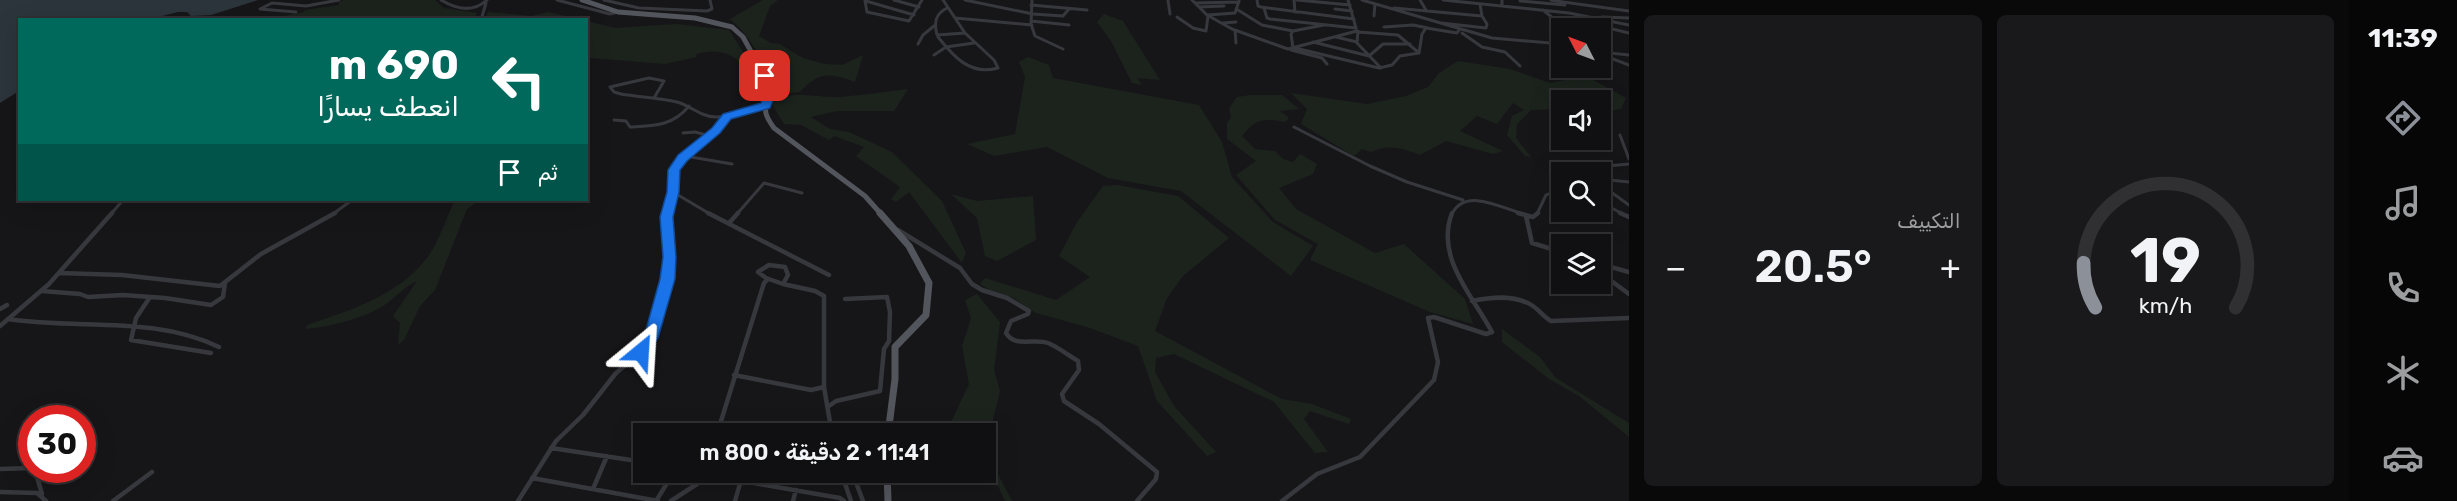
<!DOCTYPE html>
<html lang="ar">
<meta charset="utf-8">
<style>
body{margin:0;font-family:Rubik,Vazirmatn,sans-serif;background:#19191b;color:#f1f3f6;direction:rtl;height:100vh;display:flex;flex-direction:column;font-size:22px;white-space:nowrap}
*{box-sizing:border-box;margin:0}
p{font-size:20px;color:#9c9d9f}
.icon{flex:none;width:33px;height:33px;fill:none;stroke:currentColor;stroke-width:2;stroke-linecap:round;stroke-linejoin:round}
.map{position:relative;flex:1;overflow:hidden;direction:ltr}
.sheet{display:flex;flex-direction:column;gap:15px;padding:15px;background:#09090a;width:720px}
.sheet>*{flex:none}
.top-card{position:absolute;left:18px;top:18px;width:570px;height:183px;border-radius:0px;box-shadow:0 6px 24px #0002,0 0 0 2px #303032;direction:rtl;background:#00695c;color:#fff;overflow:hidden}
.needle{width:39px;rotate:312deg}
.controls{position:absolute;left:1551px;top:18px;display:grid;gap:12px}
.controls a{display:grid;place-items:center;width:60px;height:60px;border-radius:0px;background:#101012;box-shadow:0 6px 24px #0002,0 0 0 2px #303032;font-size:30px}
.speed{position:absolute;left:18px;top:405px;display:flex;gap:12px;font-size:30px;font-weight:700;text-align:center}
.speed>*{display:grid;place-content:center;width:78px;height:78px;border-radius:50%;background:#101012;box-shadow:0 6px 24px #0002,0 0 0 2px #303032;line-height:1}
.speed .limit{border:9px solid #d22;background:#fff;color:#111}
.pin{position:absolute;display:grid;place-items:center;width:51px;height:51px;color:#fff;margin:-26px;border-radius:12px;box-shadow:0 3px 9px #0006}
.me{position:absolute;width:66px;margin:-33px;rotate:27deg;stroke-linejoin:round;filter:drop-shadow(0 0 4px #0008)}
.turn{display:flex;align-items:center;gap:21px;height:126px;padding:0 30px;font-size:27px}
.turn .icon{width:78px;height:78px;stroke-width:2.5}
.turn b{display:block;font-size:42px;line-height:51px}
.then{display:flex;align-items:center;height:57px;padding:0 30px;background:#0003;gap:12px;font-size:22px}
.big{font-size:45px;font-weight:600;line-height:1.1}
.sheet .tile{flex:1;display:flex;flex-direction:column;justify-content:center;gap:9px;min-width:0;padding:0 21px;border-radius:9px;background:#19191b}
.sheet .dial{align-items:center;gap:0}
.dial svg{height:156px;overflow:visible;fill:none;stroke:#303032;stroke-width:7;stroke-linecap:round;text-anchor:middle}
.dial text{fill:#f1f3f6;stroke:none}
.heat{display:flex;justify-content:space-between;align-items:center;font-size:33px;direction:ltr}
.sheet .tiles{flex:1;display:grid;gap:15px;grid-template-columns:repeat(2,1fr)}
.trip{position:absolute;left:633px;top:423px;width:363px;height:60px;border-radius:0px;background:#101012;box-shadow:0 6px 24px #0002,0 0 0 2px #303032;font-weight:600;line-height:60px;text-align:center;direction:rtl}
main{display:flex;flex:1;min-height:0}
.dock{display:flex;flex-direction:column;width:108px;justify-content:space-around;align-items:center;background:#060607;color:#9c9d9f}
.dock .icon{width:42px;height:42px}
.dock .active{color:#8c9099}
.dock b{font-size:27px;color:#f1f3f6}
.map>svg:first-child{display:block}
.green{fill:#1c231d}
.water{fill:#2c353c}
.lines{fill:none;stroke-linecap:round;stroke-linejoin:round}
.minor-far1{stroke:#37383d;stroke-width:3}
.minor{stroke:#37383d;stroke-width:4.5}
.primary-far1{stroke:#53555c;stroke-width:5}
.primary{stroke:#53555c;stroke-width:7}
.route{fill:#1a73e8;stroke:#114b97;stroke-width:1.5}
</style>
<main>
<nav class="dock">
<b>11:39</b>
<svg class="icon active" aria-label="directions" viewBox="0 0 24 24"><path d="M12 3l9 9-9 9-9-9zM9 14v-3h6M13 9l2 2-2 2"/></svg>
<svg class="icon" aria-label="music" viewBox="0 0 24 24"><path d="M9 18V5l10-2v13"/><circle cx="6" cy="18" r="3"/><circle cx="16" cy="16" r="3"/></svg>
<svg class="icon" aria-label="phone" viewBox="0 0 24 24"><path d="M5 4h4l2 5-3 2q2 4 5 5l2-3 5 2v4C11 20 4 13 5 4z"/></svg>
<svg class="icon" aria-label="climate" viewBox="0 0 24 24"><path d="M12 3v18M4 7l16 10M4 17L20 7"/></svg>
<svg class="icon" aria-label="car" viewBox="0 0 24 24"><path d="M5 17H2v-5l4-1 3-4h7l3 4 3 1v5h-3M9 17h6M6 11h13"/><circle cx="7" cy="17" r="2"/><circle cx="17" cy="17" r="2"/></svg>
</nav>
<section class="sheet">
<div class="tiles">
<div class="tile dial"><svg viewBox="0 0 100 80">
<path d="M14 69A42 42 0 1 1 86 69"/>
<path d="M14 69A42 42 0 0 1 8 46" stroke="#8c9099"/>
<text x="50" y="56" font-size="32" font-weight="700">19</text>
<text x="50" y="72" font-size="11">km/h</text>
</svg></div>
<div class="tile"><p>التكييف</p>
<div class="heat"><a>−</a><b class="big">20.5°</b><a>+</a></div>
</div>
</div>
</section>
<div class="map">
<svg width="1629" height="501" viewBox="0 0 1629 501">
<rect width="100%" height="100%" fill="#161618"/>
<path class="green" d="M344 0H435L444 8 477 13 474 20 269 19 304 12 305 10 339 5V2Z
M763 0H778L770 6 759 36 771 43 780 44 803 58 825 64 842 65 863 55 855 82C830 73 819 71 800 92L778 95C766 68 753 38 730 19Z
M488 12 531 16 548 12 579 19H485Z
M1104 14 1123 21 1160 80 1137 78 1142 85 1132 83 1111 41 1097 22Z
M587 21 615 28 676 24 729 30 761 79 755 80C740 57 724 46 696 54L697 57 665 64 591 58 587 56Z
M1028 57 1049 65 1053 78 1199 105 1222 142 1232 177 1273 222 1313 246 1291 276 1181 191 1108 178 1047 147 994 156 967 144 1015 134 1025 77 1019 62Z
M1458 61 1510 69 1550 83 1586 76 1626 98 1621 109 1601 112 1600 100H1562L1561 109 1531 110 1517 124 1516 138 1531 157 1525 156 1507 135 1512 116 1524 110 1513 103 1497 124 1477 116 1460 131 1503 151 1493 154 1446 141 1420 155C1402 148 1389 144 1371 152L1362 149 1354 156 1301 124 1307 109 1291 93 1367 104 1406 96 1428 87 1439 73Z
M908 89 894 111H837L811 117 830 129 849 132 892 152 942 201 966 253 962 263 909 192 896 202 891 199 900 187 856 156 864 147 834 136 829 140 801 125 784 124 772 104C791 87 817 99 841 97 863 95 885 92 908 89Z
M1250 95H1282L1299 109 1280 111 1289 118 1285 122C1264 118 1255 119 1242 136L1255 149 1275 151 1283 159 1293 162 1300 154 1317 164 1313 174 1279 188 1296 209 1375 253 1404 244 1465 299 1473 324 1430 312 1310 260 1318 244 1275 220 1236 175 1256 161 1227 139V123L1231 117 1229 108 1237 97Z
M1117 185 1178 196 1229 238 1183 276 1167 298 1155 331 1282 399 1312 404 1351 419 1349 424 1310 411 1304 419 1328 452 1315 453 1274 402 1174 354 1156 358 1155 372 1174 406 1216 452 1207 456 1157 401 1138 346 1090 328 1036 313 1013 298 991 291 980 284 985 278 1056 300 1090 277 1059 256 1077 222 1103 186Z
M951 194 977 201 1033 196 1036 240 997 261 985 256 977 218Z
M455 200H480L467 209 435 290 420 306 404 340 398 345 400 323 393 316 417 281C404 287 395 298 383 306 365 318 328 327 306 329L307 325C351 310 397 296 427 258 439 242 446 218 455 200Z
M977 294 1000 322 994 370 1000 391 991 427 988 455 1012 501H1005L993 475 986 466V434L958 433 950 424 969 384 962 346 971 318 965 300Z
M1502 329 1540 357 1556 378 1629 423V437L1579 396 1549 379 1502 342Z"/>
<path class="water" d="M0 0H258L211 15 191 16 187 12H178L146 20H20L19 91 0 103Z"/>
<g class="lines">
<path class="minor-far1" d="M441 0C456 9 473 13 487 0
M557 0 610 14 618 12
M604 0 639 8 707 11 712 9 710 0
M894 0 919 7
M965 0 1033 14 1063 16 1069 9
M1032 0 1031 24 1035 36 1063 49
M1168 0 1170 14
M1192 0 1207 15 1232 29 1288 49 1357 31
M1257 0 1258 6 1261 7 1354 19
M1294 0 1295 12
M1297 0 1350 5
M1362 0 1492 38 1562 44
M1420 0 1426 10
M1443 0 1569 13 1629 25
M1502 0V6
M1551 0 1563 2
M865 1 867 12 909 21 922 0
M866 1 914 15
M1520 1 1565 5
M1563 2 1629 11
M1195 3 1239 2
M1031 5 1087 10
M1199 7 1224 6
M947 8C935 14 934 23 937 35L965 33
M1264 8 1267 18 1270 19 1356 28 1348 0
M1394 8 1482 16 1480 4
M1335 9 1352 11
M1238 10 1262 25 1293 31
M1543 10 1565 28
M296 12 260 9 272 3 306 6 339 0
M1208 15 1235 13 1239 1
M1374 16 1375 4
M1177 17 1193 28 1206 31 1208 16
M1602 17 1629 18
M955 18 1032 25
M481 20 486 3
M1606 20 1608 28 1629 33
M1031 21 1069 25
M1223 23 1236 22
M1441 23 1486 28 1487 24 1482 16
M1384 27 1413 25 1428 28
M1235 30 1236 43
M1358 31 1357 43 1381 68
M1358 32 1398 35 1419 53
M1462 33 1482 47 1505 52 1520 66
M938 37C953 56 970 76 998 68L994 60 965 33 943 0
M1336 37 1357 42
M1313 42 1369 56 1383 44H1410
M918 44 923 35 934 26
M1293 48 1291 34 1293 31 1324 25
M1295 48 1379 68 1392 65 1400 56 1419 53 1422 34 1426 28 1457 33 1459 30
M1291 50 1322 58 1327 64
M1600 52 1629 55
M1600 54 1629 65
M934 55 946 47 974 43
M654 98 664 81 649 78 610 87 614 92 621 94C639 97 659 98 677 102 691 106 701 117 716 117 733 117 750 110 766 105
M614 120 626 121 630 127C654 126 673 126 689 106
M1294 127 1370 166 1407 182 1463 200
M683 133 695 132 710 136
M1620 135 1629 159
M685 156 732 164
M1595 172 1593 169 1597 167 1629 164
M1600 179 1629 182
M1600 184 1629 205
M1600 202 1623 214
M111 214 123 200
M333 214 352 200
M667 214 673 192
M710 214 673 192C675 151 706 146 727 116
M737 214 764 183 802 193
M1452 214C1465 187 1502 208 1523 214
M1537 214 1546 195 1562 188"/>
<path class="minor" d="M708 213 829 275
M1518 213 1533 217 1538 213
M1620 213 1629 217
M1526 216 1532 243 1562 252
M730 222 738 213
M898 230 960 268 972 284 982 290 1007 298 1029 311 1028 314 1011 321 1006 333C1015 348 1034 338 1048 343 1058 347 1068 355 1078 361L1079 370 1062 394 1064 401 1099 424 1157 472 1156 479 1137 501
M1600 264 1629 272
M769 265 785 267 788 275 783 284 766 278 758 272Z
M1604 265 1606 277 1629 294
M59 273 122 275 220 286 261 254 335 213
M783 284 815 291 824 296V387L832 434
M42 291 80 294 88 297 123 295 165 298 211 305 223 297 225 283
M150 297 136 318 131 340 211 353
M1472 301C1491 297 1515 294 1533 306 1539 310 1544 317 1551 321L1629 318
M0 309 7 305
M8 319C79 330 152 315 219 347
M0 326 49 284 112 213
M734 375 811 390 824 387
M829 406 836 401 880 391 884 349 889 341 890 312 887 297 845 299
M717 434 764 283 768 279
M551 448 644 462
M0 469 32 468
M35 470 42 494
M690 472 840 498 844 501
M841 472 851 501
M532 478 658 501
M857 485 863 501
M593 489 607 456
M0 492 37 493 46 501
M113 501 152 472
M518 501 556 441 583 415 616 373 641 352 651 338 668 279 667 213
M656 501 674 472
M671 501 700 482 704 474
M735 501 741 480
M793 501 796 490
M1282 501 1317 474 1360 457 1434 380 1438 362 1428 318 1434 317 1486 334 1492 332C1472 295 1435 257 1452 213"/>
<path class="primary-far1" d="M582 0 618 12 695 18 732 27 743 37 770 86C773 109 756 103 774 128L865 196 881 214"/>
<path class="primary" d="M880 213 909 246 929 283 926 315 895 347V379L888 434
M887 472 888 501"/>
</g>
<path class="route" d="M765 73 771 76 777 90 770 108 731 119 720 133 687 161 680 170 679 192 673 217 676 257 675 279 658 338 646 357H636L633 352 644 337 660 279 663 257 660 217 667 192 668 170 678 155 712 128 723 114 761 103 766 90 760 76Z"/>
</svg>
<div class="controls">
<a><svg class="needle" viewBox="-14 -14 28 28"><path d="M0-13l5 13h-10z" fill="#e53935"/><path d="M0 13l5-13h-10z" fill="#9c9d9f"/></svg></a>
<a><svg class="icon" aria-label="sound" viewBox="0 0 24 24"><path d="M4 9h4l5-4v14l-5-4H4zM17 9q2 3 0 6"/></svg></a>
<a><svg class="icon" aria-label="search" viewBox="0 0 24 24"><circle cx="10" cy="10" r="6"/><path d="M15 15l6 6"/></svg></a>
<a><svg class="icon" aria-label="layers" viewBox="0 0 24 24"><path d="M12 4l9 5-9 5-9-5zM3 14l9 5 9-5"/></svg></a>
</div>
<div class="speed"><div class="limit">30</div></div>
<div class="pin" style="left:765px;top:76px;background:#d93025"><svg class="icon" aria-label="arrive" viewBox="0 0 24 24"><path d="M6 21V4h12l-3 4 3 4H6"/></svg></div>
<svg class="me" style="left:641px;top:352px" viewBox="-20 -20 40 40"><path d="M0-17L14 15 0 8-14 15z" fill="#1a73e8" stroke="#fff" stroke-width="4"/></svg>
<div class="trip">11:41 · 2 دقيقة · 800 m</div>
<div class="top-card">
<div class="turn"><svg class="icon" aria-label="left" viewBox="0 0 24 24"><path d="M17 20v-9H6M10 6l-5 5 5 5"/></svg><div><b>690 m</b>انعطف يسارًا</div></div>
<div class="then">ثم<svg class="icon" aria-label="arrive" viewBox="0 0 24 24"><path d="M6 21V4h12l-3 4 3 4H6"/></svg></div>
</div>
</div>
</main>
